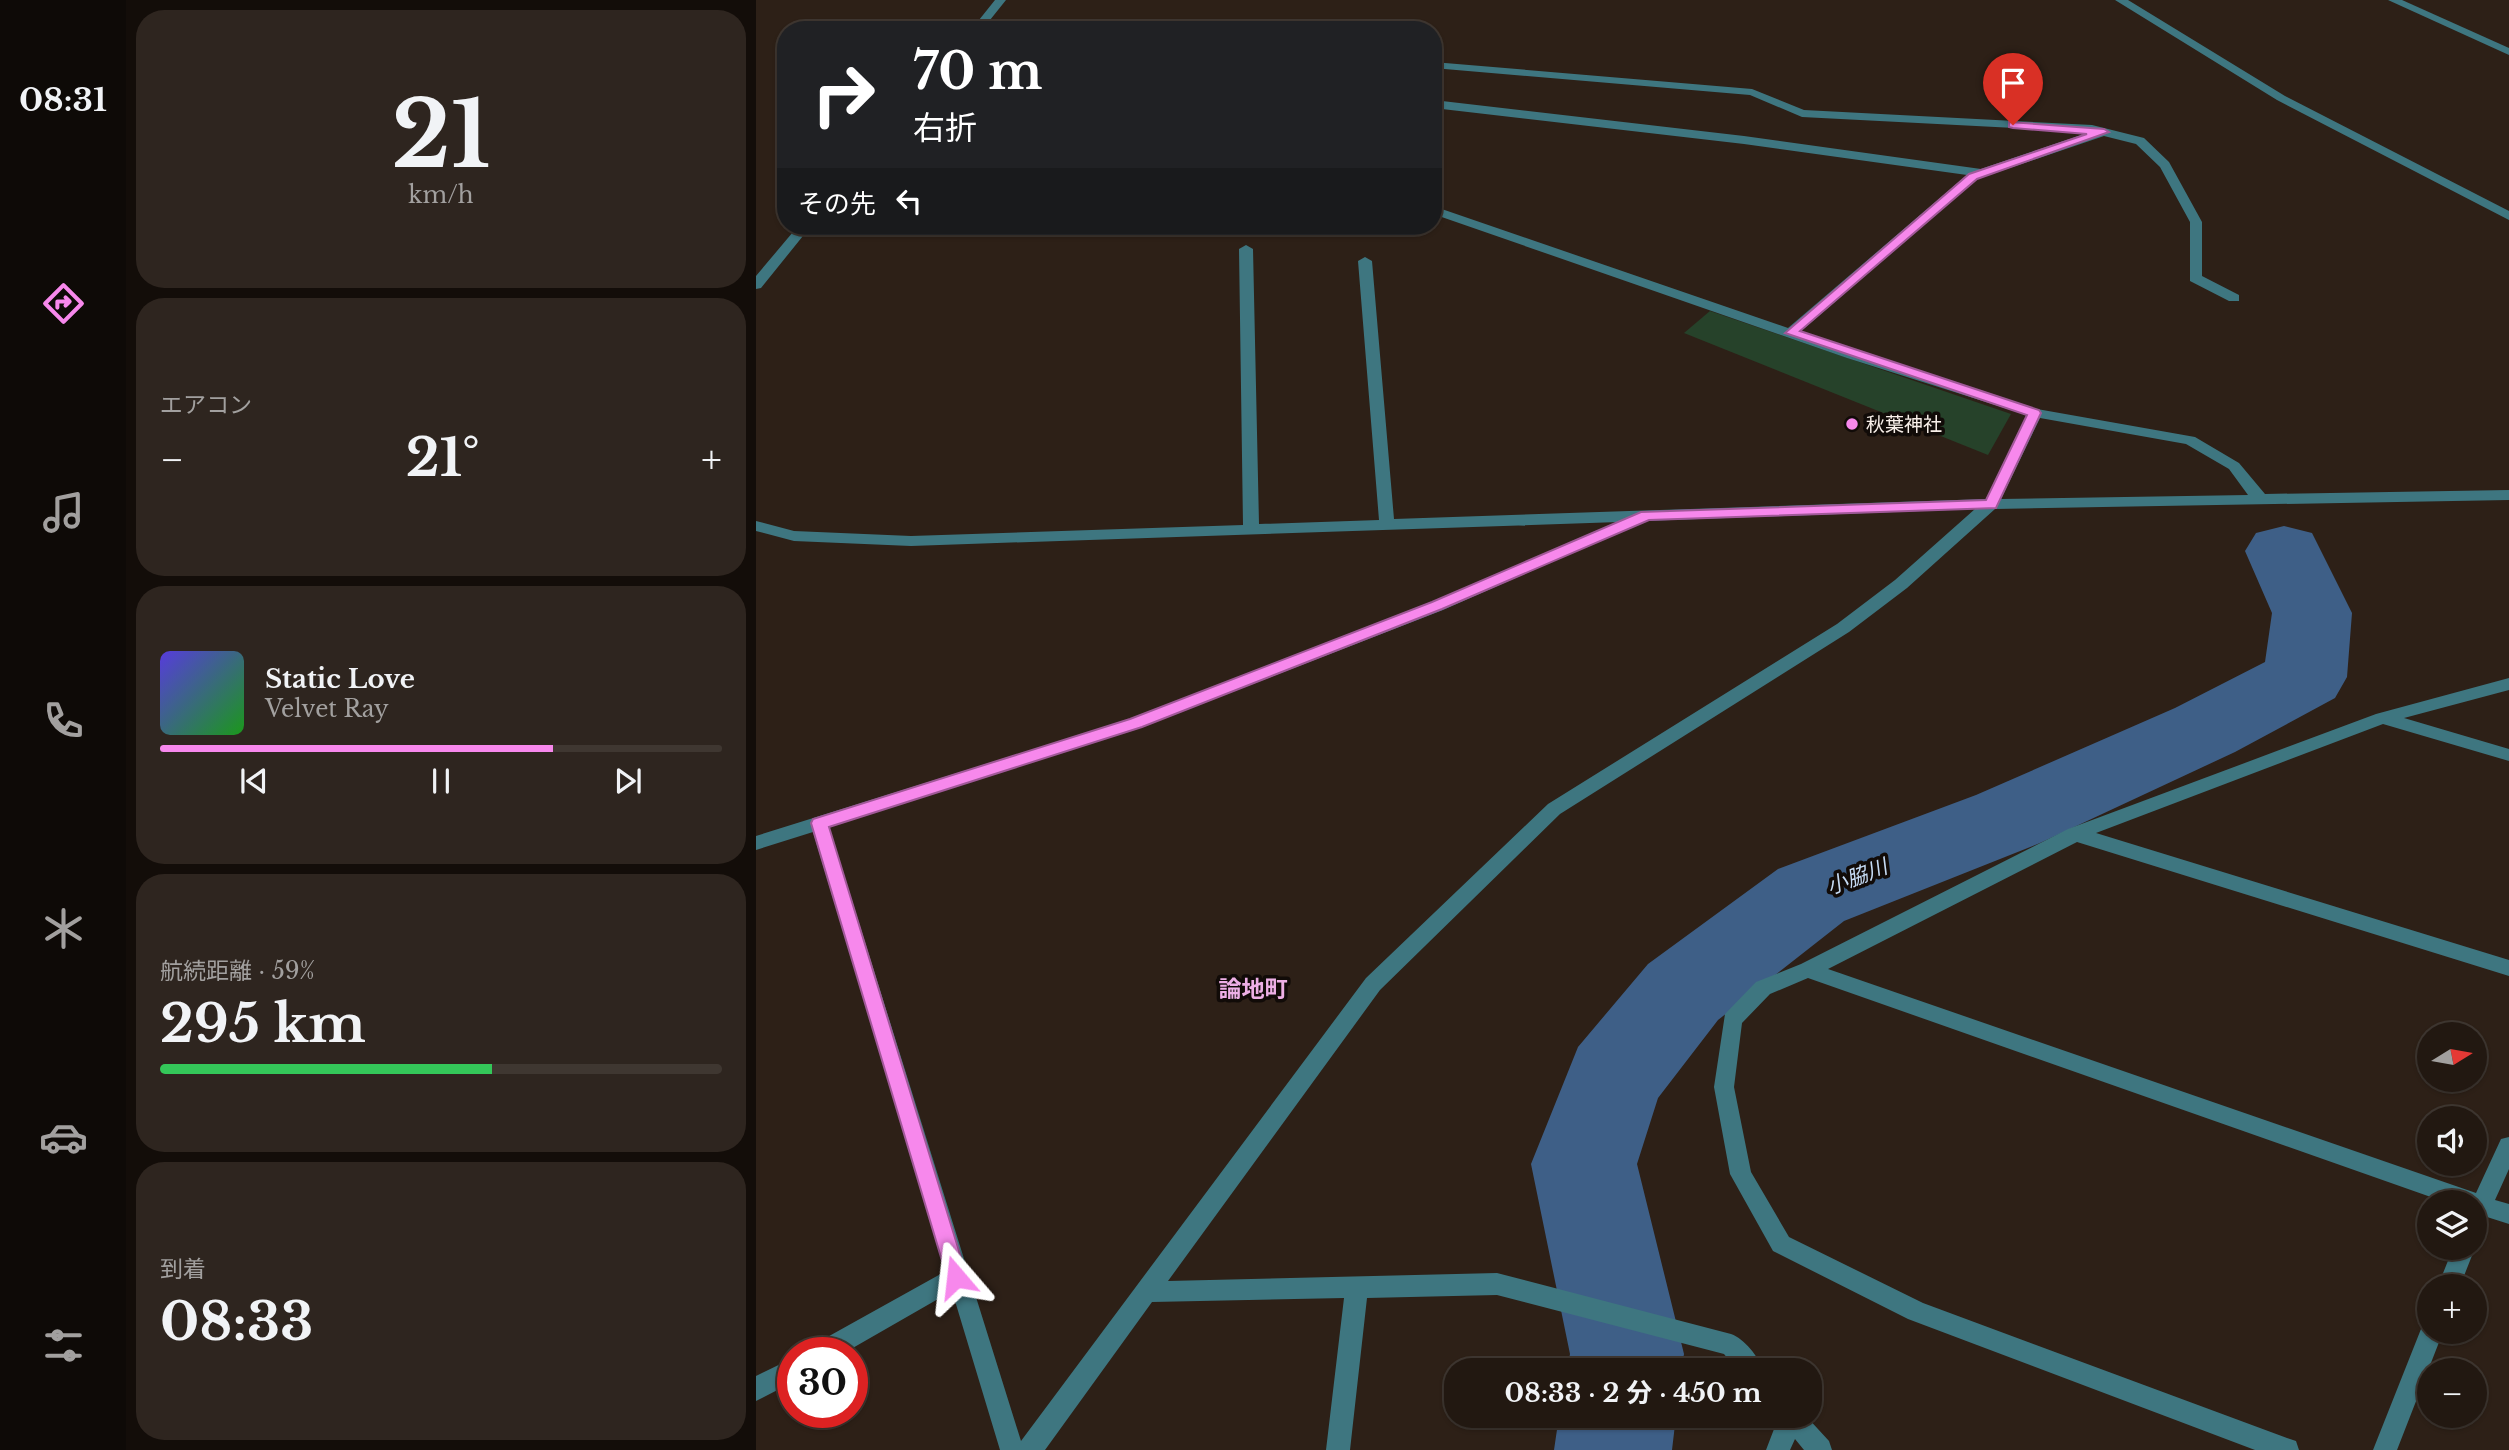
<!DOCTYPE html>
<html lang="ja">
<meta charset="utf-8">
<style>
body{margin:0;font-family:"Libre Baskerville","Noto Sans JP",serif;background:#2e251f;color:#f1f3f6;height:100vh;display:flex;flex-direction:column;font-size:26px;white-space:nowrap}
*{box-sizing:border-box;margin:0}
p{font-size:23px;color:#a2a09f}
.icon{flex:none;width:38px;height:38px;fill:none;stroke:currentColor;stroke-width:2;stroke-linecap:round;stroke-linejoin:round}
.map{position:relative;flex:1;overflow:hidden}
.details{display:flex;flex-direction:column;gap:10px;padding:10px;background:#130d09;width:630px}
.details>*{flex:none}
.top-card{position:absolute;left:21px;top:21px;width:665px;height:214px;border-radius:28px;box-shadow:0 2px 5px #0004,0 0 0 2px #3f3731;background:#202124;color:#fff;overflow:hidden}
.needle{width:46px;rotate:79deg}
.controls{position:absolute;left:1661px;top:1022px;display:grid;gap:14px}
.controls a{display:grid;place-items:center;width:70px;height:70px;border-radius:50%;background:#221811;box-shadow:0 2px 5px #0004,0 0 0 2px #3f3731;font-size:35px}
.speed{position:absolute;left:21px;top:1337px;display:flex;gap:14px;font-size:35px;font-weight:700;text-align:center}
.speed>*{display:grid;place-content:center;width:91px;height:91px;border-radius:50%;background:#221811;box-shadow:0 2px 5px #0004,0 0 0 2px #3f3731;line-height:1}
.speed .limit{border:10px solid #d22;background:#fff;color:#111}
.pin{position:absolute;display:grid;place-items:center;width:60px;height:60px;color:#fff;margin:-72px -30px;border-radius:50% 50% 50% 0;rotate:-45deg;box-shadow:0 0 7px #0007}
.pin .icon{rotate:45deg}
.me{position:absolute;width:77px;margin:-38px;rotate:343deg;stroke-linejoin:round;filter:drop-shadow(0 0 5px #0008)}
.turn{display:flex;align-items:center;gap:24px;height:147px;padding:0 21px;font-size:32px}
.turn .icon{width:91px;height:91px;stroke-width:2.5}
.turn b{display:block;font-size:49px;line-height:60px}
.then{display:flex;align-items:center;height:66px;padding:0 21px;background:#0003;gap:14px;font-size:26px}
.big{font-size:52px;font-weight:700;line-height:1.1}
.details .widget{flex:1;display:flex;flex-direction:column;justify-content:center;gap:10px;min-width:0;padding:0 24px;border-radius:28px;background:#2e251f}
.details .dial{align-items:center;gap:0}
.dial b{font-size:91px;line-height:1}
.song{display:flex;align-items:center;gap:21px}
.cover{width:84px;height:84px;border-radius:10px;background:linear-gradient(135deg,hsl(250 70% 55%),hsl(120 70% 35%))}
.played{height:7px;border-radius:4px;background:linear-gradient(90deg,#f788ec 70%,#3f3731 70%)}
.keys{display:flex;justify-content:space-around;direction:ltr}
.heat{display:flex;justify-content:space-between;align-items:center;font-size:38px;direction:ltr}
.charge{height:10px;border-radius:5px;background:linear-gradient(90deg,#34c759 59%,#3f3731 0)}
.trip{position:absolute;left:688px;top:1358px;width:378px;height:70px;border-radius:28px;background:#221811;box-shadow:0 2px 5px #0004,0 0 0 2px #3f3731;font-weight:700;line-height:70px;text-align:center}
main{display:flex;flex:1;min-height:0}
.tabs{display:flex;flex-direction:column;width:126px;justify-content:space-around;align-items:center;background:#0e0a07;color:#a2a09f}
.tabs .icon{width:49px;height:49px}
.tabs .selected{color:#f788ec}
.tabs b{font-size:32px;color:#f1f3f6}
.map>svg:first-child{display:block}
.green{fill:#26422a}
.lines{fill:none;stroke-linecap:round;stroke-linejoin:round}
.river{fill:#3e5f87;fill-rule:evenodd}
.lane{fill:#3e7680;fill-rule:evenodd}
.street{fill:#3e7680;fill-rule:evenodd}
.route{fill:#f788ec;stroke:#a15899;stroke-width:2}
.poi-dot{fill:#f788ec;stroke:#110b08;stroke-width:2.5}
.labels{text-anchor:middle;stroke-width:7;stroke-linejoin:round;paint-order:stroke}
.poi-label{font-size:19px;fill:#f9f0ea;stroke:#110b08;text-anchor:start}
.water-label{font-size:21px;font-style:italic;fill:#c6dbf4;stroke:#110b08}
.quarter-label{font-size:23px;font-weight:bold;fill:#edafe5;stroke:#110b08}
</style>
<main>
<nav class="tabs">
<b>08:31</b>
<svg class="icon selected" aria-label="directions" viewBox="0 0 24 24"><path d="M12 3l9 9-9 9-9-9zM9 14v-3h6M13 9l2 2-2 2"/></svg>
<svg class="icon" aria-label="music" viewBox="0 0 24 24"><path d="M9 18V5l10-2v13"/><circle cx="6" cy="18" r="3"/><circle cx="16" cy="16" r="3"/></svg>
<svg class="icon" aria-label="phone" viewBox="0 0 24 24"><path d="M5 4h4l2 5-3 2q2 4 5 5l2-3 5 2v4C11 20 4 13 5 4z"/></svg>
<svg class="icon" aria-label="climate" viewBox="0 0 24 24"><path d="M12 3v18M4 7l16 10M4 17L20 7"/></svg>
<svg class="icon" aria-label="car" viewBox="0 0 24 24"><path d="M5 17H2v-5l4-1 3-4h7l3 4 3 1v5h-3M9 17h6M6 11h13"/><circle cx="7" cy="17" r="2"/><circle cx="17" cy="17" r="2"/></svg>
<svg class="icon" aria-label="filters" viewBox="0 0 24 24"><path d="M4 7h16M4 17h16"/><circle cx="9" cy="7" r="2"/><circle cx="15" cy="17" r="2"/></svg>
</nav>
<section class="details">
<div class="widget dial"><b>21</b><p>km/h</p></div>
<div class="widget"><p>エアコン</p>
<div class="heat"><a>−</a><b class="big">21°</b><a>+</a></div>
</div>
<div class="widget">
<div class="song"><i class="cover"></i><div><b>Static Love</b><p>Velvet Ray</p></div></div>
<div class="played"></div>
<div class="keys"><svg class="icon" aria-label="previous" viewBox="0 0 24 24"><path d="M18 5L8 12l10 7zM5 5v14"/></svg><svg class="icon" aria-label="pause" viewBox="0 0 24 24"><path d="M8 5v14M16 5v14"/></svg><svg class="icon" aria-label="next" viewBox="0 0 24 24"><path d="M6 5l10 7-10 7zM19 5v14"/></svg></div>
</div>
<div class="widget"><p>航続距離 · 59%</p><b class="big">295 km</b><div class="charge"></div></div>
<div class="widget"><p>到着</p><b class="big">08:33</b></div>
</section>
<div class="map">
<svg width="1753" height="1450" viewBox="0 0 1753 1450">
<rect width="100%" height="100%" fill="#2d2017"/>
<path class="green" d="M954 311 1255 414 1232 455 928 333Z"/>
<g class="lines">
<path class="river" d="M1528 526 1556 533 1596 613 1591 677 1579 698 1479 752 1284 843 1088 921 962 1020 902 1098 881 1164 928 1354 925 1370H811L814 1354 775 1164 822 1047 892 964 1022 869 1220 795 1419 708 1509 662 1516 613 1489 551 1500 533Z
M803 1416H920L916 1450H798Z"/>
<path class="lane" d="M1632 0H1646L1753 48V55Z"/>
<path class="street" d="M239 0H250L226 30H215Z
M1359 0H1372L1529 96 1753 211V220L1521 100Z
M677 62 996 89 1048 110 1336 125 1388 138 1413 162 1446 222V276L1483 295V301H1473L1434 281V222L1404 167 1380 144 1348 136 1221 179 1044 332 1281 409 1439 437 1483 463 1509 494 1753 490V500L1239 509 1151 588 1093 632 804 814 624 990 412 1281 741 1273 975 1334C989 1339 1002 1357 1008 1370H981L968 1354 741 1295 611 1298 594 1450H570L588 1298 396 1302 289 1450H244L196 1291 88 1353H53L57 1345 190 1271 57 832 0 850V836L374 719 675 602 863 522 155 546 38 541 0 531V521L38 531 155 536 487 525 483 249 490 245 497 249 503 524 623 520 602 261 609 257 616 261 638 519 1230 499 1271 415 1091 358 677 214V206L1032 328 1211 175 988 144 686 109 680 105 686 101 988 136 1225 169 1334 132 1046 117 994 95 677 68ZM1284 418 1430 444 1473 469 1492 495 1245 499ZM1219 509 1139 580 1081 624 792 804 610 978 265 1441 73 827 386 727 687 610 888 521Z
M42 226H55L5 288 0 289V276Z
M1753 678V690L1648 718 1753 749V761L1627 724 1340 833 1753 960V976L1321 842 1072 969 1720 1193 1745 1139 1753 1137V1169L1739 1200 1753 1204V1224L1731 1217 1726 1227 1718 1230V1202H1689L1052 978 1014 994 986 1023 978 1087 995 1172 1033 1237 1167 1303 1531 1438 1540 1441 1543 1450H1499L1152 1319 1017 1251 974 1174 958 1087 969 1014 1000 982 1045 964 1312 829 1620 714Z
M1718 1247 1719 1248 1704 1286H1682L1697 1248Z
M1673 1322V1332H1687L1641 1450H1617L1667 1324Z
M37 1358V1382L0 1401V1376Z
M1023 1416H1050L1073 1441 1076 1450H1048L1039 1439 1034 1450H1010Z"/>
</g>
<path class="route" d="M1253 122 1348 129 1353 132 1221 179 1044 331 1283 410 1285 413 1240 508 893 520 686 609 386 727 73 827 211 1277 208 1284 200 1287 193 1284 55 823 57 819 374 719 676 602 885 512 1230 500 1271 415 1029 333 1213 174 1331 134 1257 128 1253 127Z"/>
<circle class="poi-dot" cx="1096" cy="424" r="7"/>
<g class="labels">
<g class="poi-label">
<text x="1110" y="431">秋葉神社</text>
</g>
<g class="water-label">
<text transform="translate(1101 877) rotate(-21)" y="7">小脇川</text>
</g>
<g class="quarter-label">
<text x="497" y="997">論地町</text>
</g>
</g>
</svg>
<div class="controls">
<a><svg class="needle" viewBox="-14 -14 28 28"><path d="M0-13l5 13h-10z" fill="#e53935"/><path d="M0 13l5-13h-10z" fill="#a2a09f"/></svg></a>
<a><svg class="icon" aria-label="sound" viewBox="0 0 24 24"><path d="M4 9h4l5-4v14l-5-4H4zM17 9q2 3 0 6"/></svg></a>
<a><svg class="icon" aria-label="layers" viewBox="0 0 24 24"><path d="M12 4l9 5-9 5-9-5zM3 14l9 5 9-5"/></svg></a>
<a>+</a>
<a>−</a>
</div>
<div class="speed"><div class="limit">30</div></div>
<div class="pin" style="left:1257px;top:125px;background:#d93025"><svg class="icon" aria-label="arrive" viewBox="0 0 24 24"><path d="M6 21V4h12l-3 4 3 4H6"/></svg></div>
<svg class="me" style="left:200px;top:1277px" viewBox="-20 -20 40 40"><path d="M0-17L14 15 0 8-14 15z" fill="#f788ec" stroke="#fff" stroke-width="4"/></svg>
<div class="trip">08:33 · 2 分 · 450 m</div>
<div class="top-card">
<div class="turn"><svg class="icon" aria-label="right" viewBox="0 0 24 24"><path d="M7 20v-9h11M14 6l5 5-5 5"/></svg><div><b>70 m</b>右折</div></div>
<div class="then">その先<svg class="icon" aria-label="left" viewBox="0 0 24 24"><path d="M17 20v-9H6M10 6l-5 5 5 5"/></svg></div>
</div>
</div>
</main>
